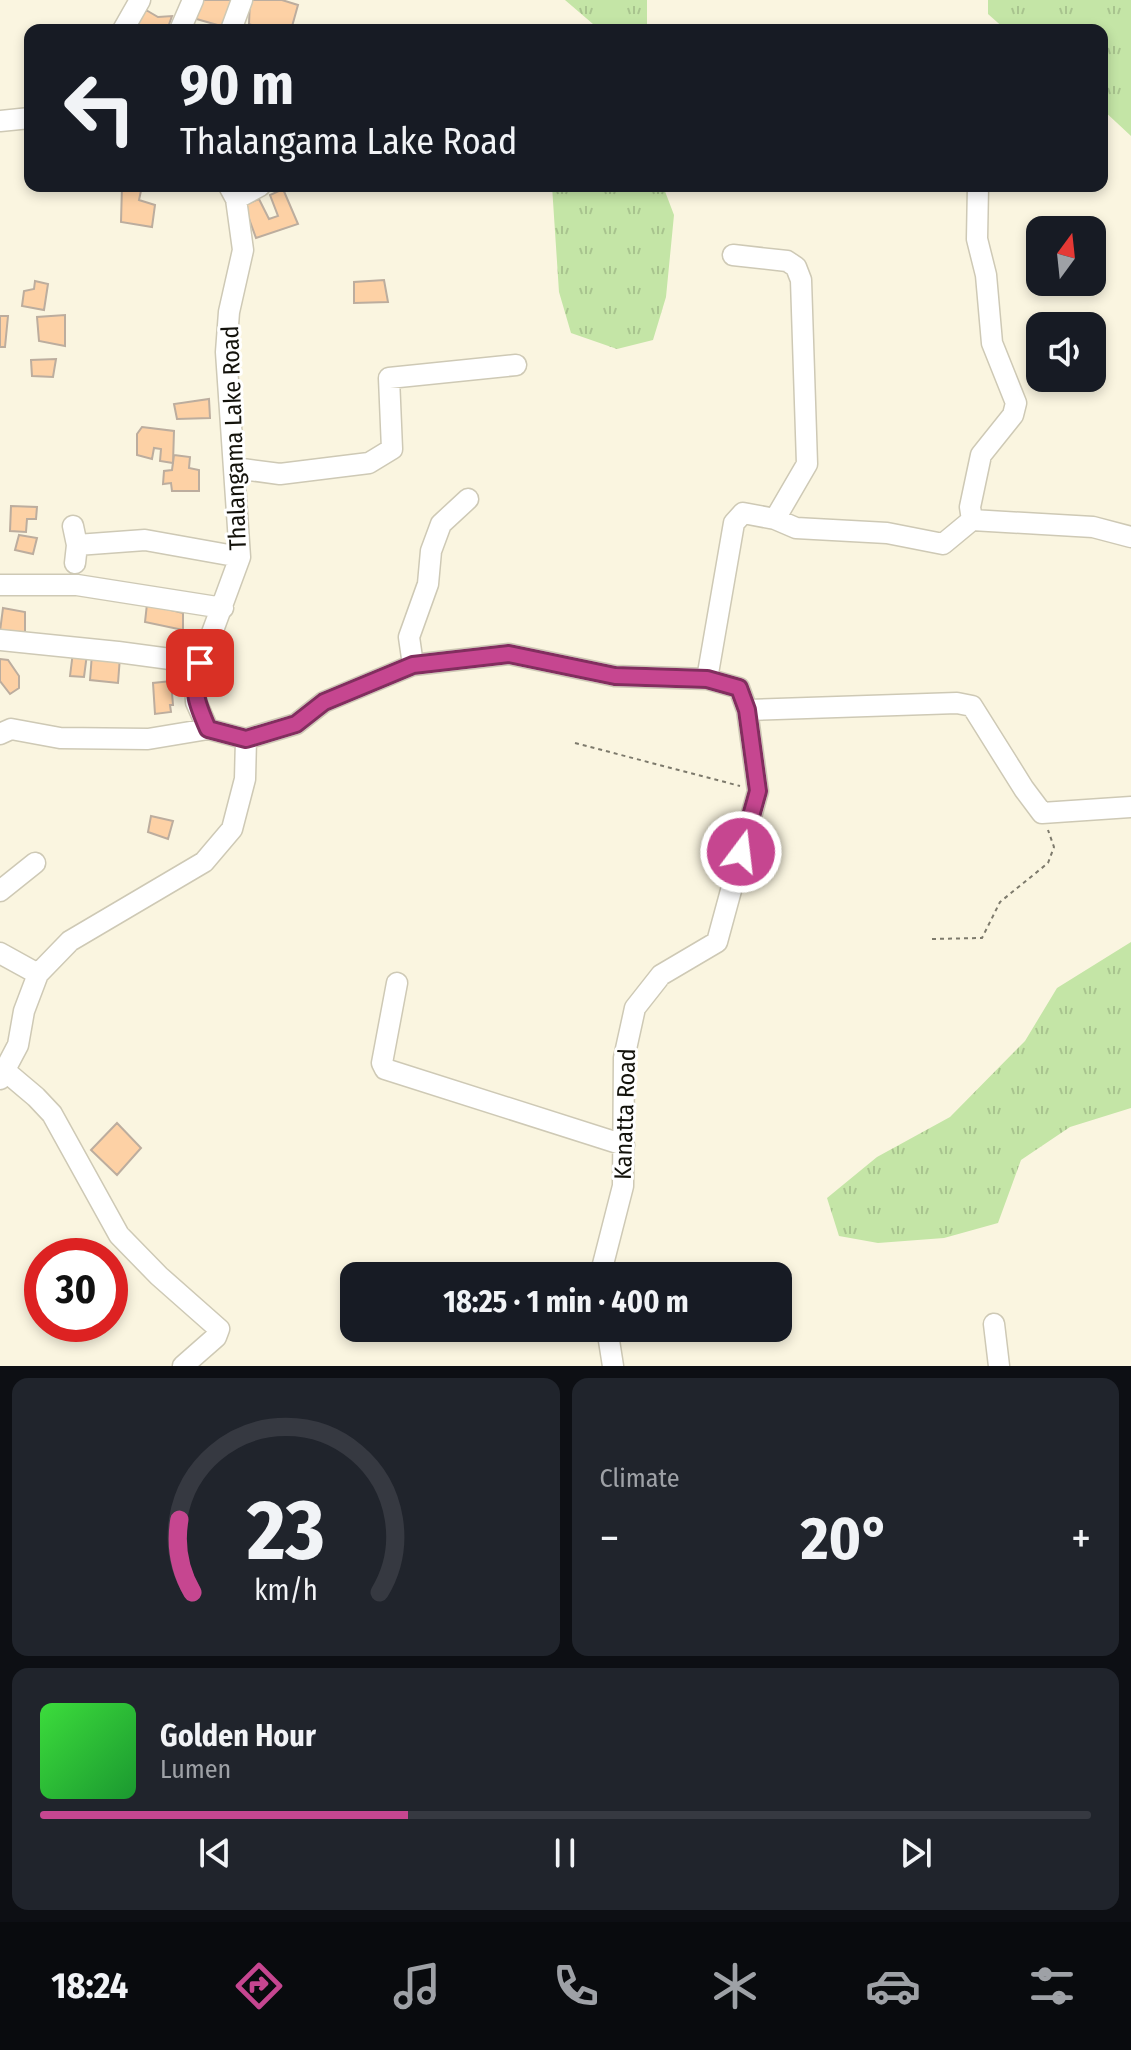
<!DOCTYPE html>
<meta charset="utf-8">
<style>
body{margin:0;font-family:"Fira Sans Condensed",sans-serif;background:#20242c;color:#f1f3f6;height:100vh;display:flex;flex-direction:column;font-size:30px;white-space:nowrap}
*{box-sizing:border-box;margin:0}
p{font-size:26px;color:#9ea1a6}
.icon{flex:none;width:44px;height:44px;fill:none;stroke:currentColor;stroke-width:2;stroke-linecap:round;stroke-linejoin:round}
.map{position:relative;height:1366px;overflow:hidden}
.sheet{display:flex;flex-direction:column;gap:12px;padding:12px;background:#0d0f14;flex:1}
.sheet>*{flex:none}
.hud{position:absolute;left:24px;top:24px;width:1084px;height:168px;border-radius:16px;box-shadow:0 4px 12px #0003;background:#171b24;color:#f1f3f6;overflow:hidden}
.needle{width:52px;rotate:15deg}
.buttons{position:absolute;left:1026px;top:216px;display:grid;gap:16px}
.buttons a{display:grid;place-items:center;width:80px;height:80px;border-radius:16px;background:#171b24;box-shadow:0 4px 12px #0003;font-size:40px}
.speed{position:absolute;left:24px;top:1238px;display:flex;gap:16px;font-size:40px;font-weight:700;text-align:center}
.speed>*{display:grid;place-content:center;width:104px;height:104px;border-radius:50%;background:#171b24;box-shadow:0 4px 12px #0003;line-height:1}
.speed .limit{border:12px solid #d22;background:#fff;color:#111}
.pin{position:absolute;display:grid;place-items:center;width:68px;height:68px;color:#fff;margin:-34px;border-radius:16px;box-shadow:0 4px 12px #0006}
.me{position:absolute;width:88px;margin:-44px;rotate:15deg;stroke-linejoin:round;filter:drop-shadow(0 0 6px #0008)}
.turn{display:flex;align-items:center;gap:28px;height:168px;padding:0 24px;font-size:36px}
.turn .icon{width:104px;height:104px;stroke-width:2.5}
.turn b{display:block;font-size:56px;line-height:68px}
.big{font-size:60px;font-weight:700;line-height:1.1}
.sheet .widget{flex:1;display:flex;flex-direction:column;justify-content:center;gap:12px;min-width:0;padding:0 28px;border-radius:16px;background:#20242c}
.sheet .dial{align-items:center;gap:0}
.dial svg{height:208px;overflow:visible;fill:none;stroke:#363941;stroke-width:7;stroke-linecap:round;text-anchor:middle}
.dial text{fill:#f1f3f6;stroke:none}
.song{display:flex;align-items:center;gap:24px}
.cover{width:96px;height:96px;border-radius:12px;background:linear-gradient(135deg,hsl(120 70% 55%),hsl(130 70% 35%))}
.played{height:8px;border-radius:4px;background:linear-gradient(90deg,#c64690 35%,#363941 35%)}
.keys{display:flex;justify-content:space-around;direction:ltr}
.heat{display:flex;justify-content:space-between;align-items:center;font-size:44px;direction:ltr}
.sheet .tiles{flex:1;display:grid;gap:12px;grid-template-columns:1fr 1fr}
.widget:last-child{grid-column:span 2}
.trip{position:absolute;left:340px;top:1262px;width:452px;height:80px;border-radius:16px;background:#171b24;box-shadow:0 4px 12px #0003;font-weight:700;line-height:80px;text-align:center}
.tab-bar{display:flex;height:128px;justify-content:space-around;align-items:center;background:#090b0e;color:#9ea1a6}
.tab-bar .icon{width:56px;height:56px}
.tab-bar .on{color:#c64690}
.tab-bar b{font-size:36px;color:#f1f3f6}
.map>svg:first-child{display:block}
.grass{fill:url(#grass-tufts)}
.building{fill:#fdd1a5;stroke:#bcad9e;stroke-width:2}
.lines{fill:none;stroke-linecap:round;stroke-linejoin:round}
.minor-casing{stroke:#cec9b5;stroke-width:23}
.path{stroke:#7d7a6c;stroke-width:2;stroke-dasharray:4 4;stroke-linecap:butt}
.minor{stroke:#fff;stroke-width:20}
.route-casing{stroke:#812e5e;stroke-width:20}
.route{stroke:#c64690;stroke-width:14}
.labels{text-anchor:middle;stroke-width:6;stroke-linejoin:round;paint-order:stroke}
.street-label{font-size:24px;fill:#13120b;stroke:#fff}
</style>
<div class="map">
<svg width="1131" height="1366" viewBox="0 0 1131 1366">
<defs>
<pattern id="grass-tufts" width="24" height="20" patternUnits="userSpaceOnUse" patternTransform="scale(2)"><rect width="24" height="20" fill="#c4e5a6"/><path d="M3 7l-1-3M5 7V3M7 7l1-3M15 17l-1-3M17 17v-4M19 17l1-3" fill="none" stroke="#a8c38e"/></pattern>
</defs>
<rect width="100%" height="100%" fill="#faf5e0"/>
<path class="grass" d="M565 0H647V30H600Z
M988 0H1131V136L1102 109V30H1006L988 14Z
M552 186H663L674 215 666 297 653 340 617 349 571 333 559 292Z
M1131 942V1108L1070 1127 1021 1160 998 1223 944 1238 878 1243 839 1236 827 1198 877 1157 950 1117 1025 1041 1057 988Z"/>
<path class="building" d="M198 0H236L228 28 193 18Z
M250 0H282L298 5 291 30H264L249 24Z
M146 10 158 17 172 16 167 30H133Z
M122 186H142L139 200 155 205 152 227 121 222Z
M283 189 298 224 256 238 244 205 259 199 269 219 278 216 270 195Z
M384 280 388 302 354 303V282Z
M35 281 48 284 44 310 22 306 24 291 34 289Z
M65 315V346L39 341 37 317Z
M0 316H8L5 347H0Z
M56 359 53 377 32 376 31 360Z
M209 399 210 418 177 419 174 404Z
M142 427 174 431 173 463 160 461 161 449 154 448 152 459 137 455V434Z
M174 455 190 457 189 468 199 470V491H172L171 483 163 484 164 471 172 470Z
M11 506 37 507 36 519H27L26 532 10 531Z
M19 535 37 538 33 554 15 550Z
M147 604 183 613V630L145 622Z
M3 608 25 612V634L0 631Z
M73 652 87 654 84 677 70 676Z
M92 654 120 657 118 683 90 680Z
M0 659 8 660 19 676V688L10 694 0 681Z
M171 681 173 705H170L171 712 155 714 153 683Z
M151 816 173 821 168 839 148 832Z
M117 1123 141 1148 117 1175 91 1150Z"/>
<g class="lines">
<g class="minor-casing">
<path id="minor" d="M123 30 140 0
M180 30 193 0
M231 30 242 0
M0 121 30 118
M229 186 236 199 243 250 229 312 226 352 240 557 195 679 196 702 208 729 246 739 296 724 324 702 413 665 509 654 615 676 707 679 739 688 747 710 758 791 717 942 661 975 635 1008 624 1058 623 1186 600 1276
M236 199 260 186
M733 255 787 261 796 267 801 280 807 464 775 519 796 528 887 533 943 544 972 520 1093 527 1131 537
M235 468 280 474 369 463 392 449 389 378 516 365
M972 520 970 507 981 455 1013 415 1016 403 992 343 986 275 977 239 978 186
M73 526 77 545 75 563
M77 545 145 540 240 557
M0 585H77L223 608
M0 640 118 652 200 663
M413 665 409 637 428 584 431 551 441 524 468 499
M707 679 734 523 743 513 775 519
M747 710 957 703 972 706 1024 789 1042 813 1131 807
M0 734 11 729 60 738 148 739 208 729
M0 891 35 863
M0 953 38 974
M397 983 382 1063 385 1069 624 1145
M4 1070 36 1097 52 1114 119 1235 159 1276 219 1329 216 1337 183 1366
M0 1079 18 1045 24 1011 38 974 70 941 204 862 232 829 245 779 246 739
M994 1324 999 1366
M607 1328 613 1366"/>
</g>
<path class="path" d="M575 743 740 786
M932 939 982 938 1000 902 1048 863 1054 847 1048 830"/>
<use href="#minor" class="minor"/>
</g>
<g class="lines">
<g class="route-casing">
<path id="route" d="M200 663C191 690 197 704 208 729L246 739 296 724 324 702 413 665 509 654 615 676 707 679 739 688 747 710 758 791 741 852"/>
</g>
<use href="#route" class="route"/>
</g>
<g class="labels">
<g class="street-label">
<text transform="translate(234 438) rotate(-92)" y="8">Thalangama Lake Road</text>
<text transform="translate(625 1114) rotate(-88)" y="8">Kanatta Road</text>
</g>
</g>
</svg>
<div class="buttons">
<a><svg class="needle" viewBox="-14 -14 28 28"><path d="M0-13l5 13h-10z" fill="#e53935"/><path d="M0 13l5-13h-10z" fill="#9ea1a6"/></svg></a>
<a><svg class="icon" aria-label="sound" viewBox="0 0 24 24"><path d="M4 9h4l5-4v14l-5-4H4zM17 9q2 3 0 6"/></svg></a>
</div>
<div class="speed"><div class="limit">30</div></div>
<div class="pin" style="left:200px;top:663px;background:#d93025"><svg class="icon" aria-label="arrive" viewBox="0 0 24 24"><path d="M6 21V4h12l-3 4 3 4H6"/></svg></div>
<svg class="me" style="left:741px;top:852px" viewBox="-20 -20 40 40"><circle r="17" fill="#c64690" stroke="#fff" stroke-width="3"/><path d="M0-11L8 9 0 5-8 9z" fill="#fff"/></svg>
<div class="trip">18:25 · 1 min · 400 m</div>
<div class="hud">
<div class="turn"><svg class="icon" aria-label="left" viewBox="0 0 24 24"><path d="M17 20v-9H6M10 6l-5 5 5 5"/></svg><div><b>90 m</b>Thalangama Lake Road</div></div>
</div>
</div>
<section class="sheet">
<div class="tiles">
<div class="widget dial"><svg viewBox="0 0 100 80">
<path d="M14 69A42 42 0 1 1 86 69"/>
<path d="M14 69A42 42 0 0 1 9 41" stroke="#c64690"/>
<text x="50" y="56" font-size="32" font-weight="700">23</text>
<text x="50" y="72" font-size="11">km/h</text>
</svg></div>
<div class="widget"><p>Climate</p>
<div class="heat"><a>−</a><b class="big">20°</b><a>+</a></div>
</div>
<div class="widget">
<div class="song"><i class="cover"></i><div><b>Golden Hour</b><p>Lumen</p></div></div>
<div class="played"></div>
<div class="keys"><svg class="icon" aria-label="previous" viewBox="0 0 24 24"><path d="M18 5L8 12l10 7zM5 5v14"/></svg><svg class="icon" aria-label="pause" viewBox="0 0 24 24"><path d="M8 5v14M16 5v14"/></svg><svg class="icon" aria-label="next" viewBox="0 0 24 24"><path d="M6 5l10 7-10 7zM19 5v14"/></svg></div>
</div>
</div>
</section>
<nav class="tab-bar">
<b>18:24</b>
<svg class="icon on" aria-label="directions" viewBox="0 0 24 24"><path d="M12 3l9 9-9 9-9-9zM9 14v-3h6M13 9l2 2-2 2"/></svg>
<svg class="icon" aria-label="music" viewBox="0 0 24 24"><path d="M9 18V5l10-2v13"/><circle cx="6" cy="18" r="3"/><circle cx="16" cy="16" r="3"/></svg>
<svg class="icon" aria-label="phone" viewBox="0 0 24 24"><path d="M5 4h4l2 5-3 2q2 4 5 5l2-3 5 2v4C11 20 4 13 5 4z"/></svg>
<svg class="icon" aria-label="climate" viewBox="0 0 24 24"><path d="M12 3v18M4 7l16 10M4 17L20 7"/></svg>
<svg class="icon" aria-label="car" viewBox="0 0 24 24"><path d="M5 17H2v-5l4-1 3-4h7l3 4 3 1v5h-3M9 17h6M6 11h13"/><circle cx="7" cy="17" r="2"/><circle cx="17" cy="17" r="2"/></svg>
<svg class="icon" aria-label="filters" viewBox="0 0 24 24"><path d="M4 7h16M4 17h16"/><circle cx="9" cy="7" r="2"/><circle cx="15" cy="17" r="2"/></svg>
</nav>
